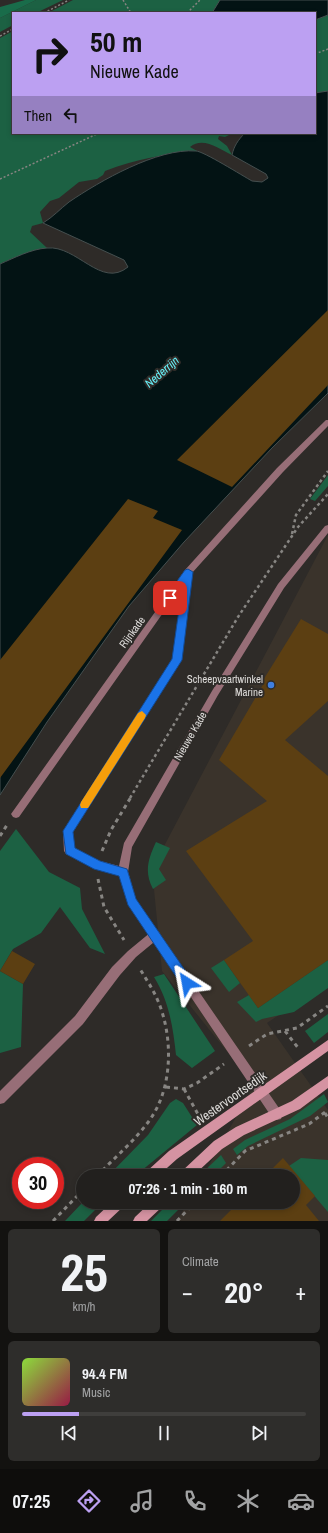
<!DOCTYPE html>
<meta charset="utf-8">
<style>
body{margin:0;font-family:"Archivo Narrow",sans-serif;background:#2e2d2b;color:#f1f3f6;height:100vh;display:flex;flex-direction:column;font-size:15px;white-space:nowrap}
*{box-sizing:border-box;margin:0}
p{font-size:13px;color:#a2a3a4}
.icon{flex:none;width:22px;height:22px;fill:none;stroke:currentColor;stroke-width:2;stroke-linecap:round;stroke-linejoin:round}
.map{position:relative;height:1221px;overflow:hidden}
.drawer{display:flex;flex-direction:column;gap:8px;padding:8px;background:#131210;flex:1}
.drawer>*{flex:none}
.guide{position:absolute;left:12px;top:12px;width:304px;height:122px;border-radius:0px;box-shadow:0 2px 6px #0003,0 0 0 1px #3f3e3c;background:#bca0f2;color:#111;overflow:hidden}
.speed{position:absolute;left:12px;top:1157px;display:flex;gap:8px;font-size:20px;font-weight:700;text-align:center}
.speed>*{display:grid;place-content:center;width:52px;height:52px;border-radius:50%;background:#22201e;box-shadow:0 2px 6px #0003,0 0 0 1px #3f3e3c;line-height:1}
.speed .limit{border:6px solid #d22;background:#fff;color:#111}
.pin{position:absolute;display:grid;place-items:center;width:34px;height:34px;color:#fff;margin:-17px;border-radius:8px;box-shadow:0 2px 6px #0006}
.me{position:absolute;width:44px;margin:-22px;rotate:326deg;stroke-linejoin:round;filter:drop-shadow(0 0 3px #0008)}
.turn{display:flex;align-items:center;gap:14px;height:84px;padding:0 12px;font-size:18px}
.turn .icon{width:52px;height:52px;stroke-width:2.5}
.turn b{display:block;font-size:28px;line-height:34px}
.then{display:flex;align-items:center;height:38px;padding:0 12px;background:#0003;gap:8px;font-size:15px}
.big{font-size:30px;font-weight:700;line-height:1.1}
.drawer .widget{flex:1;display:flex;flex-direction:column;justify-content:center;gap:6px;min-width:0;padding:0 14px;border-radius:6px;background:#2e2d2b}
.drawer .dial{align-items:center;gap:0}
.dial b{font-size:52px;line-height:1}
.song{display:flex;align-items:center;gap:12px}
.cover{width:48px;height:48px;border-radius:6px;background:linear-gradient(135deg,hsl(90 70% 55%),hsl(340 70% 35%))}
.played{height:4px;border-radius:2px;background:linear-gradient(90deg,#bca0f2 20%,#3f3e3c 20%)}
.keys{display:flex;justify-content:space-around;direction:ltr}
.heat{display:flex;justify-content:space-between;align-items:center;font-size:22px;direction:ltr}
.drawer .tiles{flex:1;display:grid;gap:8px;grid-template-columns:1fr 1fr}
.widget:last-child{grid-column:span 2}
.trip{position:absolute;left:76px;top:1169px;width:224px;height:40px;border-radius:20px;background:#22201e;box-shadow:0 2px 6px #0003,0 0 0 1px #3f3e3c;font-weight:700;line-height:40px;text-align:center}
.tabs{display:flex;height:64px;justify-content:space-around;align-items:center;background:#0e0d0c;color:#a2a3a4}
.tabs .icon{width:28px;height:28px}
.tabs .selected{color:#bca0f2}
.tabs b{font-size:18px;color:#f1f3f6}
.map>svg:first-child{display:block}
.built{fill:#3a332b}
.green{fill:#1c6143}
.forest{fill:#196c4a}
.water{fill:#031314;stroke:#454f4f}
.building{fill:#5c3f12}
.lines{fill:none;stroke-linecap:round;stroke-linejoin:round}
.path-far2{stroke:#878582;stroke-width:1.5;stroke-dasharray:2 2;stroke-linecap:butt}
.path-far1{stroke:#878582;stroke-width:2.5;stroke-dasharray:3 3;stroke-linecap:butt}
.path{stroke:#878582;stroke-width:3;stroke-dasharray:4 4;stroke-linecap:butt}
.lane{fill:#976e77;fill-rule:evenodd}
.street{fill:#976e77;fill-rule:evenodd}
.secondary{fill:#d593a2;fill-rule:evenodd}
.route{fill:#1a73e8;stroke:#114b97}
.slow{fill:#f59e0b}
.shop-dot{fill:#3f7fe0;stroke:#2e2b28;stroke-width:1.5}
.labels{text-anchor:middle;stroke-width:4;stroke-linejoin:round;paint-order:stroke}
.street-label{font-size:11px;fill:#dedcda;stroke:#2e2b28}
.poi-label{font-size:11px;fill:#dedcda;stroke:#2e2b28;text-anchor:end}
.water-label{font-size:12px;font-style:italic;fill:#68f2fa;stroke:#2e2b28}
.near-street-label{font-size:13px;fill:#dedcda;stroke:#2e2b28}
</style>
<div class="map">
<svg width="328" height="1221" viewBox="0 0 328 1221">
<rect width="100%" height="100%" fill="#2e2b28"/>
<path class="built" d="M328 535V982L267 1023 328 1110V1221H177L188 1202H293V1176H203L254 1085 162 971 152 869Z"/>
<path class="green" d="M36 0H63L36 13H13V25L0 32V18Z
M73 0H220L212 13H48Z
M328 15V91L315 93V20Z
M13 31V133H233L225 137 219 136 218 139 227 146 232 155C219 149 203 136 190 147L197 151C164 154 136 159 105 171L103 175 97 179 79 182 59 198 50 201 40 212 43 223 32 226 30 232 47 248 13 258 0 264V38Z
M328 475V486L315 501 310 499Z
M16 829 49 872 80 888 82 909 105 954 90 948 60 907 41 933 13 949 0 971V851Z
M156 842 170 848 159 869 166 880 153 889C144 872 148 859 156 842Z
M224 960 240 983 229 992 211 968Z
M328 960V988L294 1012 262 1019 256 1022 237 1002 249 995 258 1008Z
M0 971 23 984 21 1047 0 1053Z
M164 974 215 1051 192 1068 176 1055C173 1027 169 1001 154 977Z
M328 1014V1032L314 1043 305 1031Z
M324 1094 328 1102 310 1116 248 1146 237 1155 233 1149 245 1140 290 1119Z
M176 1099 183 1103 197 1125 135 1176H108L148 1135 170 1103Z
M221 1155 226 1163 213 1176H199Z
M301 1158 328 1160V1212L289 1166Z
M83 1202H103L84 1221H65Z
M170 1202H186L167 1221H151Z"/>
<path class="forest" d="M25 0H36L0 18V7Z"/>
<path class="water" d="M220 0H328V15L315 20V13H212Z
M328 91V393L272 448 184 542 129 606 47 722 0 795V264C14 258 31 249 47 248 77 245 101 289 128 267L124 260 43 223C53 217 60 209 69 202 100 181 157 148 196 151 203 151 243 176 252 181L262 182 268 178 266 174 232 155C234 146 238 140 245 133H315V93Z"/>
<path class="building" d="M328 310V385L232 487 177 460Z
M128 499 158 511 153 518 182 530 0 778V660Z
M301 619 328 634V701L285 740 328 776V960L258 1008 224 960 253 941 186 851 267 801 219 760 264 683 262 682Z
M12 951 35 964 23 984 0 971Z
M283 1158 315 1196 306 1205 319 1221H220L239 1202H293V1176H265Z"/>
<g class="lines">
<path class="path-far2" d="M123 0 131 13
M44 13 69 0
M187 13 200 0
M0 36 13 29
M315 54 328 49
M0 179 99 133"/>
<path class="path-far1" d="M292 534 296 515 328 471
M130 798 238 617 298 527 328 494"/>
<path class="path" d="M0 836 7 825
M102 851 111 830 131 797
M98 879 104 907 124 940
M285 1031 299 1049
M249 1046 267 1034 297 1028 328 1006
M166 1087 184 1089 197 1083 224 1064
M184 1089 199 1116
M325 1113 328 1118
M97 1176C115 1157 136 1140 151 1118 173 1086 173 1036 158 1001 153 989 146 979 140 969
M221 1176 245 1151 309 1124 328 1110
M53 1221 83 1190
M177 1221 195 1202"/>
<path class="lane" d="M155 930 159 932 160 935 159 938 136 957 120 975 83 1024 4 1103 0 1104V1091L75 1016 112 967 128 951 151 932Z"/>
<path class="street" d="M326 420H328V426L283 472 192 573 181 660 73 832 74 849 100 861 119 866 124 843 212 691 278 584 325 526 328 525V533L284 588 218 695 132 847 128 872 136 900 281 1111 282 1115 281 1119 277 1120 273 1119 129 905 119 875 95 868 66 854 64 851 63 831 65 828 173 659 182 586 19 817 16 818 13 817 11 814 185 570 277 468Z"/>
<path class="secondary" d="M328 1040V1051L177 1159 158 1176H144L146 1172 169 1151Z
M328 1076V1088L300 1109 244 1135 222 1149 193 1176H179L181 1172 214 1141 236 1127 292 1101Z
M112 1202H126L124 1206 108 1221H94L96 1217Z
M151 1202H165L163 1206 147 1221H133L135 1217Z"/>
</g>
<path class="route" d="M188 569 193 572 182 660 73 832 75 848 100 861 127 869 136 899 191 979 193 983 191 987 187 989 183 987 128 905 119 876 94 869 66 854 63 831 172 659 182 588 173 600 170 601 165 598 185 570Z"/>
<path class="slow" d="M142 711 146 715 145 718 88 808H81L80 805 81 802 138 713Z"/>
<circle class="shop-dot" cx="271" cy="685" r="4"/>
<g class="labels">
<g class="street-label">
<text transform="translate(132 632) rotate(-54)" y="4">Rijnkade</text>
<text transform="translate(190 736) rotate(-60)" y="4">Nieuwe Kade</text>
</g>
<g class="poi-label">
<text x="263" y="683">Scheepvaartwinkel<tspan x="263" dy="13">Marine</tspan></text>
</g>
<g class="water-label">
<text transform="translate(162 372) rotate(-41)" y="4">Nederrijn</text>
</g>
<g class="near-street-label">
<text transform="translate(230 1098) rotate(-35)" y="5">Westervoortsedijk</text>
</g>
</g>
</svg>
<div class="speed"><div class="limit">30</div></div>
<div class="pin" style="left:170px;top:598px;background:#d93025"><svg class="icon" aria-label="arrive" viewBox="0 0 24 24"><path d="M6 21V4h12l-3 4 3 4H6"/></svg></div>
<svg class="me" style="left:187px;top:983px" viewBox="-20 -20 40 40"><path d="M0-17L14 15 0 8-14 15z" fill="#1a73e8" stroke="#fff" stroke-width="4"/></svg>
<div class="trip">07:26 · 1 min · 160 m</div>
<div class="guide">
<div class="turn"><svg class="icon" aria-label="right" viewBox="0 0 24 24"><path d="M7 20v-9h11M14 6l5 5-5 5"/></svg><div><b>50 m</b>Nieuwe Kade</div></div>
<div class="then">Then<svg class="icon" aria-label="left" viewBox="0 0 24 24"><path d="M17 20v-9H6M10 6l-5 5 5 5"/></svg></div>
</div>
</div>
<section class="drawer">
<div class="tiles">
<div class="widget dial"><b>25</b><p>km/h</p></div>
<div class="widget"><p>Climate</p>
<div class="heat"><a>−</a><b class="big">20°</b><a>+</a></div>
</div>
<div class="widget">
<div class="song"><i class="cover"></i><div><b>94.4 FM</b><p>Music</p></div></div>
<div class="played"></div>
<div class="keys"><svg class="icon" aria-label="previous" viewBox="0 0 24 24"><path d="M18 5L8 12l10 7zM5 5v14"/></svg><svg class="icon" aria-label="pause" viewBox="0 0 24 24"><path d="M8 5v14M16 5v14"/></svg><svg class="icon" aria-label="next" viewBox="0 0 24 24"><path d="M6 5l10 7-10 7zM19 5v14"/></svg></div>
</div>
</div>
</section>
<nav class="tabs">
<b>07:25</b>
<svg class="icon selected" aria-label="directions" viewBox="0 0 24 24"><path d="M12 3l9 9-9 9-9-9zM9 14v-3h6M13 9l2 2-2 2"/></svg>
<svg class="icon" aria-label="music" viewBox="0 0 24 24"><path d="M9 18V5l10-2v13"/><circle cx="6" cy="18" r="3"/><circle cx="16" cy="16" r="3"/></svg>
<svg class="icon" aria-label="phone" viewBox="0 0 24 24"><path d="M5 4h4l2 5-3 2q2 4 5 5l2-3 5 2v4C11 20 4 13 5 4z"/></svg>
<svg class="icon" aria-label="climate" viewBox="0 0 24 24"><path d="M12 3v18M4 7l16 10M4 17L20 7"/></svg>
<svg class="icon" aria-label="car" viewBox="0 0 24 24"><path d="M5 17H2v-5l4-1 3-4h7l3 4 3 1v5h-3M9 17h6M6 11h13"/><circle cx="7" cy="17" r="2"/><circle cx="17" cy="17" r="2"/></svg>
</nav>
